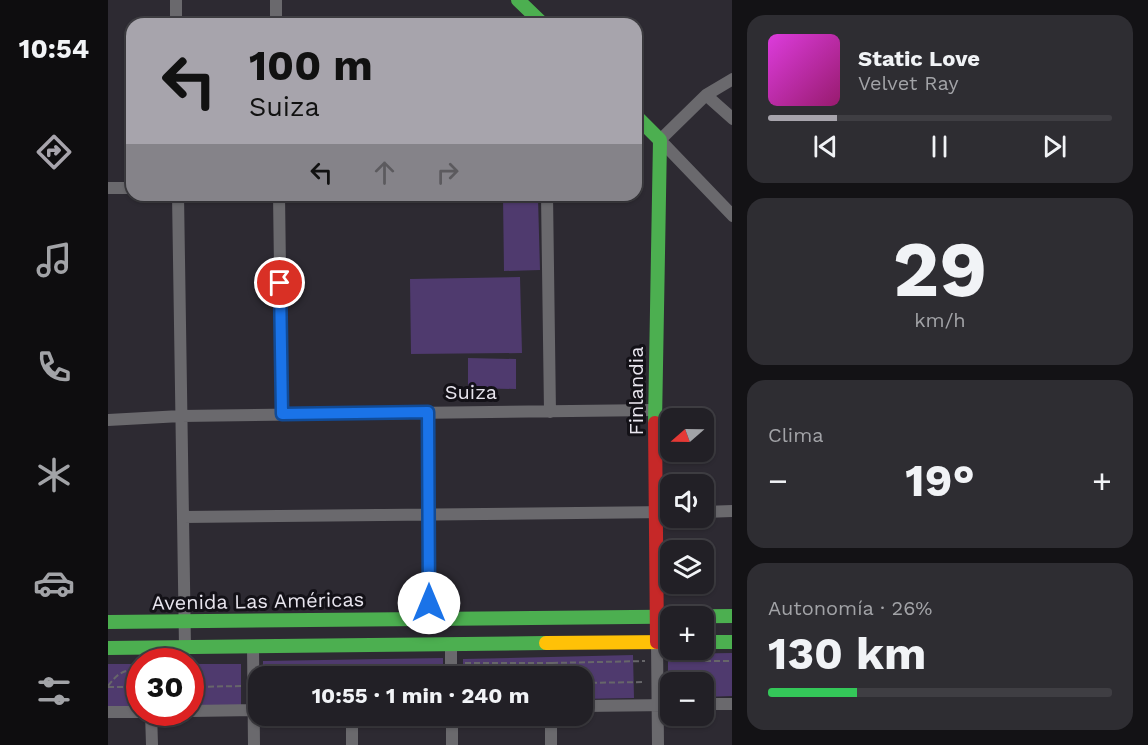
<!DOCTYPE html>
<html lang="es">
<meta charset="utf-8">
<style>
body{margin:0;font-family:"Work Sans",sans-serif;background:#2e2d32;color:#f1f3f6;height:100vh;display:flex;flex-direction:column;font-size:22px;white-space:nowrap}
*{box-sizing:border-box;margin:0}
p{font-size:20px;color:#a2a3a7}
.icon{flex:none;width:33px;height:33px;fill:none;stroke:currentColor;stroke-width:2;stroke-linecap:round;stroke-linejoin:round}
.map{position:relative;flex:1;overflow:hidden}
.details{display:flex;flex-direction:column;gap:15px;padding:15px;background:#131215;width:416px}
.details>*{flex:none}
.guide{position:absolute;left:18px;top:18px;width:516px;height:183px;border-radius:18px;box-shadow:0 2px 4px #0004,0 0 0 2px #3f3e43;background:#a7a4ac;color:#111;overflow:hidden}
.needle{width:39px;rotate:250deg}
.buttons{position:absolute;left:552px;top:408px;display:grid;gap:12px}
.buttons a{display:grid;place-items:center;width:54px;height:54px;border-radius:12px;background:#222026;box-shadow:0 2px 4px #0004,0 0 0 2px #3f3e43;font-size:30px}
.speed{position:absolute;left:18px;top:648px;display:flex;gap:12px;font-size:30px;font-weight:700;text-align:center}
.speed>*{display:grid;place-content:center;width:78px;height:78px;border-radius:50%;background:#222026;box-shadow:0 2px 4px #0004,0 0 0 2px #3f3e43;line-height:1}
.speed .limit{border:9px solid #d22;background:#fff;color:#111}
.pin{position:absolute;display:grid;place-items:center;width:51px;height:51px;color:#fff;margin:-26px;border:3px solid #fff;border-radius:50%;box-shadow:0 2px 6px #0007}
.me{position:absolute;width:66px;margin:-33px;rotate:0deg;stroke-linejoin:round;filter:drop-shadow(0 0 4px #0008)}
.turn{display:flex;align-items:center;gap:21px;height:126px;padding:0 24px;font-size:27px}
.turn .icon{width:78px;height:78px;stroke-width:2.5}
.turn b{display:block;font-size:42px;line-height:51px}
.lanes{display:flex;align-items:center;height:57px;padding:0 24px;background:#0003;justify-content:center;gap:30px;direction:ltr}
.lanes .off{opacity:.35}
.big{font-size:45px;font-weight:700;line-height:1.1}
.details .card{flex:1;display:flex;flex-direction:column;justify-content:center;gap:9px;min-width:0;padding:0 21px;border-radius:18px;background:#2e2d32}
.details .dial{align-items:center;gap:0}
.dial b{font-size:78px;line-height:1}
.song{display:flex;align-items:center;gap:18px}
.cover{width:72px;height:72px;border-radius:9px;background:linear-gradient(135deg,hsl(300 70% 55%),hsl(320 70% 35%))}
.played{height:6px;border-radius:3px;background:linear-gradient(90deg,#a7a4ac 20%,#3f3e43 20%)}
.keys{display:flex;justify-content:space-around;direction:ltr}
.heat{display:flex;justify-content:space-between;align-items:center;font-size:33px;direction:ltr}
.charge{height:9px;border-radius:4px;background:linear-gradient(90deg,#34c759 26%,#3f3e43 0)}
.trip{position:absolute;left:140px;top:666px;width:345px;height:60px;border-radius:18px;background:#222026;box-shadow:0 2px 4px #0004,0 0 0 2px #3f3e43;font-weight:700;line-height:60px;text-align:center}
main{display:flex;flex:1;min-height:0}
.dock{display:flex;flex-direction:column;width:108px;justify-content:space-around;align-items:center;background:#0e0d0f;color:#a2a3a7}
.dock .icon{width:42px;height:42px}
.dock .on{color:#a7a4ac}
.dock b{font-size:27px;color:#f1f3f6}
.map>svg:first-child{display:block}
.green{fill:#4f3a6e}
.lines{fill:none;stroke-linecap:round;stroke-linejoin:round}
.path{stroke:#67666a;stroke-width:2;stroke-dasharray:6 3;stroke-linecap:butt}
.street{stroke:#6a696d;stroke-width:12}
.fast{stroke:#4caf50;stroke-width:14}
.slow{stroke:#ffc107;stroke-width:14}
.jam{stroke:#c62828;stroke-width:14}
.route-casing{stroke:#114b97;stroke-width:15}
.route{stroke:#1a73e8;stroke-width:10}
.labels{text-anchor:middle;stroke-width:6;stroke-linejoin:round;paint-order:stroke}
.street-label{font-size:20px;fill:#e8e5ee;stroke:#131117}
</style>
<main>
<nav class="dock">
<b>10:54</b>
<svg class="icon on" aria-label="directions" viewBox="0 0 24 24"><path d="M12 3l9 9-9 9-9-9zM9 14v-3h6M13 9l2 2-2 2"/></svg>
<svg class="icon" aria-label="music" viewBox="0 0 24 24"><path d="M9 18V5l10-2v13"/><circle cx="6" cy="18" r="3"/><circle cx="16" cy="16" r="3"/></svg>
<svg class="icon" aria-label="phone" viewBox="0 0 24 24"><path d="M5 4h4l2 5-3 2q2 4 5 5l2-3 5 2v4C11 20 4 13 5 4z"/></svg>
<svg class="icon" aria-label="climate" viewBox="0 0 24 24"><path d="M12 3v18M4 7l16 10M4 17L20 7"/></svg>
<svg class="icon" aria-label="car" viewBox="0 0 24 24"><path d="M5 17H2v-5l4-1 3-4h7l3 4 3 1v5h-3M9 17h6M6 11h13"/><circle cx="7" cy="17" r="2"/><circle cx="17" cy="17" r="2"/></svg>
<svg class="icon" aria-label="filters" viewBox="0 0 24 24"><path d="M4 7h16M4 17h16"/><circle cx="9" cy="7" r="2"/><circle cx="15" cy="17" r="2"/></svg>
</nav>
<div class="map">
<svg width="625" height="745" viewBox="0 0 625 745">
<rect width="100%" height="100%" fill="#2d2a32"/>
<path class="green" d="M395 197 430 198 432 270 396 271Z
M412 277 414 353 303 354 302 279Z
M360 358 408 359V389L360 388Z
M624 653V696L596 697V682H562V698H560V654Z
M525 655 526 698 474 699V676H355V659Z
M335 658V676H155V661Z
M0 664H31V706H0Z
M83 664H133V706H83Z"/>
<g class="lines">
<path class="path" d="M561 661H625
M357 663H444L443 676
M444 663 537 661
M157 666 331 665
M190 676 191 667
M235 676 245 671 255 676
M299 676 300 664
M474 683 536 682
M0 686C9 674 15 669 32 670
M0 687H32
M82 687 134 686"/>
<path class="street" d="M68 0V24
M168 0V24
M625 79 598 95 552 140 625 216
M598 95 625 119
M0 188H24
M70 195 77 647
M171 195 174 415
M439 195 442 412
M320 412 321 619
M0 420 73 416 547 410
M596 512 625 511
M75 517 562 512
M549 642 550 745
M343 644V676
M145 647 146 745
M596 704H625
M474 706 562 705
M82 711 150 710
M0 712H32
M43 712 44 745
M244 716V745
M344 716V745
M443 745V716"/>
<path class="fast" d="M410 0 435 24
M528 116 552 140 547 423
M0 622 625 616
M596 642H625
M0 648 438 643"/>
<path class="slow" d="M438 643 562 642"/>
<path class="jam" d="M547 423 549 642"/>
</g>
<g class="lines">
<g class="route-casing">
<path id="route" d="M172 283 174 414 320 412 321 603"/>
</g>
<use href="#route" class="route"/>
</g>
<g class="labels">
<g class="street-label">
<text transform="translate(528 391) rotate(-90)" y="7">Finlandia</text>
<text x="363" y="399">Suiza</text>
<text transform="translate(150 601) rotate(-1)" y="7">Avenida Las Américas</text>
</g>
</g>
</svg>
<div class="buttons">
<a><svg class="needle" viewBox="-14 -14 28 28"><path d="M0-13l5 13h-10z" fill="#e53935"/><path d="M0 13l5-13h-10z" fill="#a2a3a7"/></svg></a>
<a><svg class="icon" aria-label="sound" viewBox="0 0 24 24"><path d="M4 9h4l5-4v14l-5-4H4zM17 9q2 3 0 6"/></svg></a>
<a><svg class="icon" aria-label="layers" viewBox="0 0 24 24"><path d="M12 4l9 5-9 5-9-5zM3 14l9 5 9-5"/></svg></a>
<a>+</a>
<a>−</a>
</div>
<div class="speed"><div class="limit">30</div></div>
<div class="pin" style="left:172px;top:283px;background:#d93025"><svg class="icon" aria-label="arrive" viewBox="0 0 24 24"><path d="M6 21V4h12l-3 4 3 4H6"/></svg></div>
<svg class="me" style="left:321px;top:603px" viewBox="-20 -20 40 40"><circle r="19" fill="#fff"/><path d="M0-13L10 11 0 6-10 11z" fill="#1a73e8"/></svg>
<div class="trip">10:55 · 1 min · 240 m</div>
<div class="guide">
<div class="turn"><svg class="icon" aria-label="left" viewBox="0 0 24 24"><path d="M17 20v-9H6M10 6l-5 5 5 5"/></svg><div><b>100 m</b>Suiza</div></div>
<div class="lanes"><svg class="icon" aria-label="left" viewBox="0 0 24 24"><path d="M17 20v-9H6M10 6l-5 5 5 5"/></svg><svg class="icon off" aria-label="ahead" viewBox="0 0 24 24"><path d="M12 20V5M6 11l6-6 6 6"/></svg><svg class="icon off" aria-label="right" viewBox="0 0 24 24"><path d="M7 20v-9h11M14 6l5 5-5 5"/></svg></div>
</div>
</div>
<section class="details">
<div class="card">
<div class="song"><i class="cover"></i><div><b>Static Love</b><p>Velvet Ray</p></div></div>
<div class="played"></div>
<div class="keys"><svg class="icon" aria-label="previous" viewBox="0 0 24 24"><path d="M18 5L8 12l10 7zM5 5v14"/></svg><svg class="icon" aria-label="pause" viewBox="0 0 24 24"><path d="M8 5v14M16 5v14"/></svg><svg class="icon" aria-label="next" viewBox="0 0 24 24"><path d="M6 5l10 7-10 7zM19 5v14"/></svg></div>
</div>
<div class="card dial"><b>29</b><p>km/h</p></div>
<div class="card"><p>Clima</p>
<div class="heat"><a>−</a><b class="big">19°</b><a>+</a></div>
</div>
<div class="card"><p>Autonomía · 26%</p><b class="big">130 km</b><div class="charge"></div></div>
</section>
</main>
